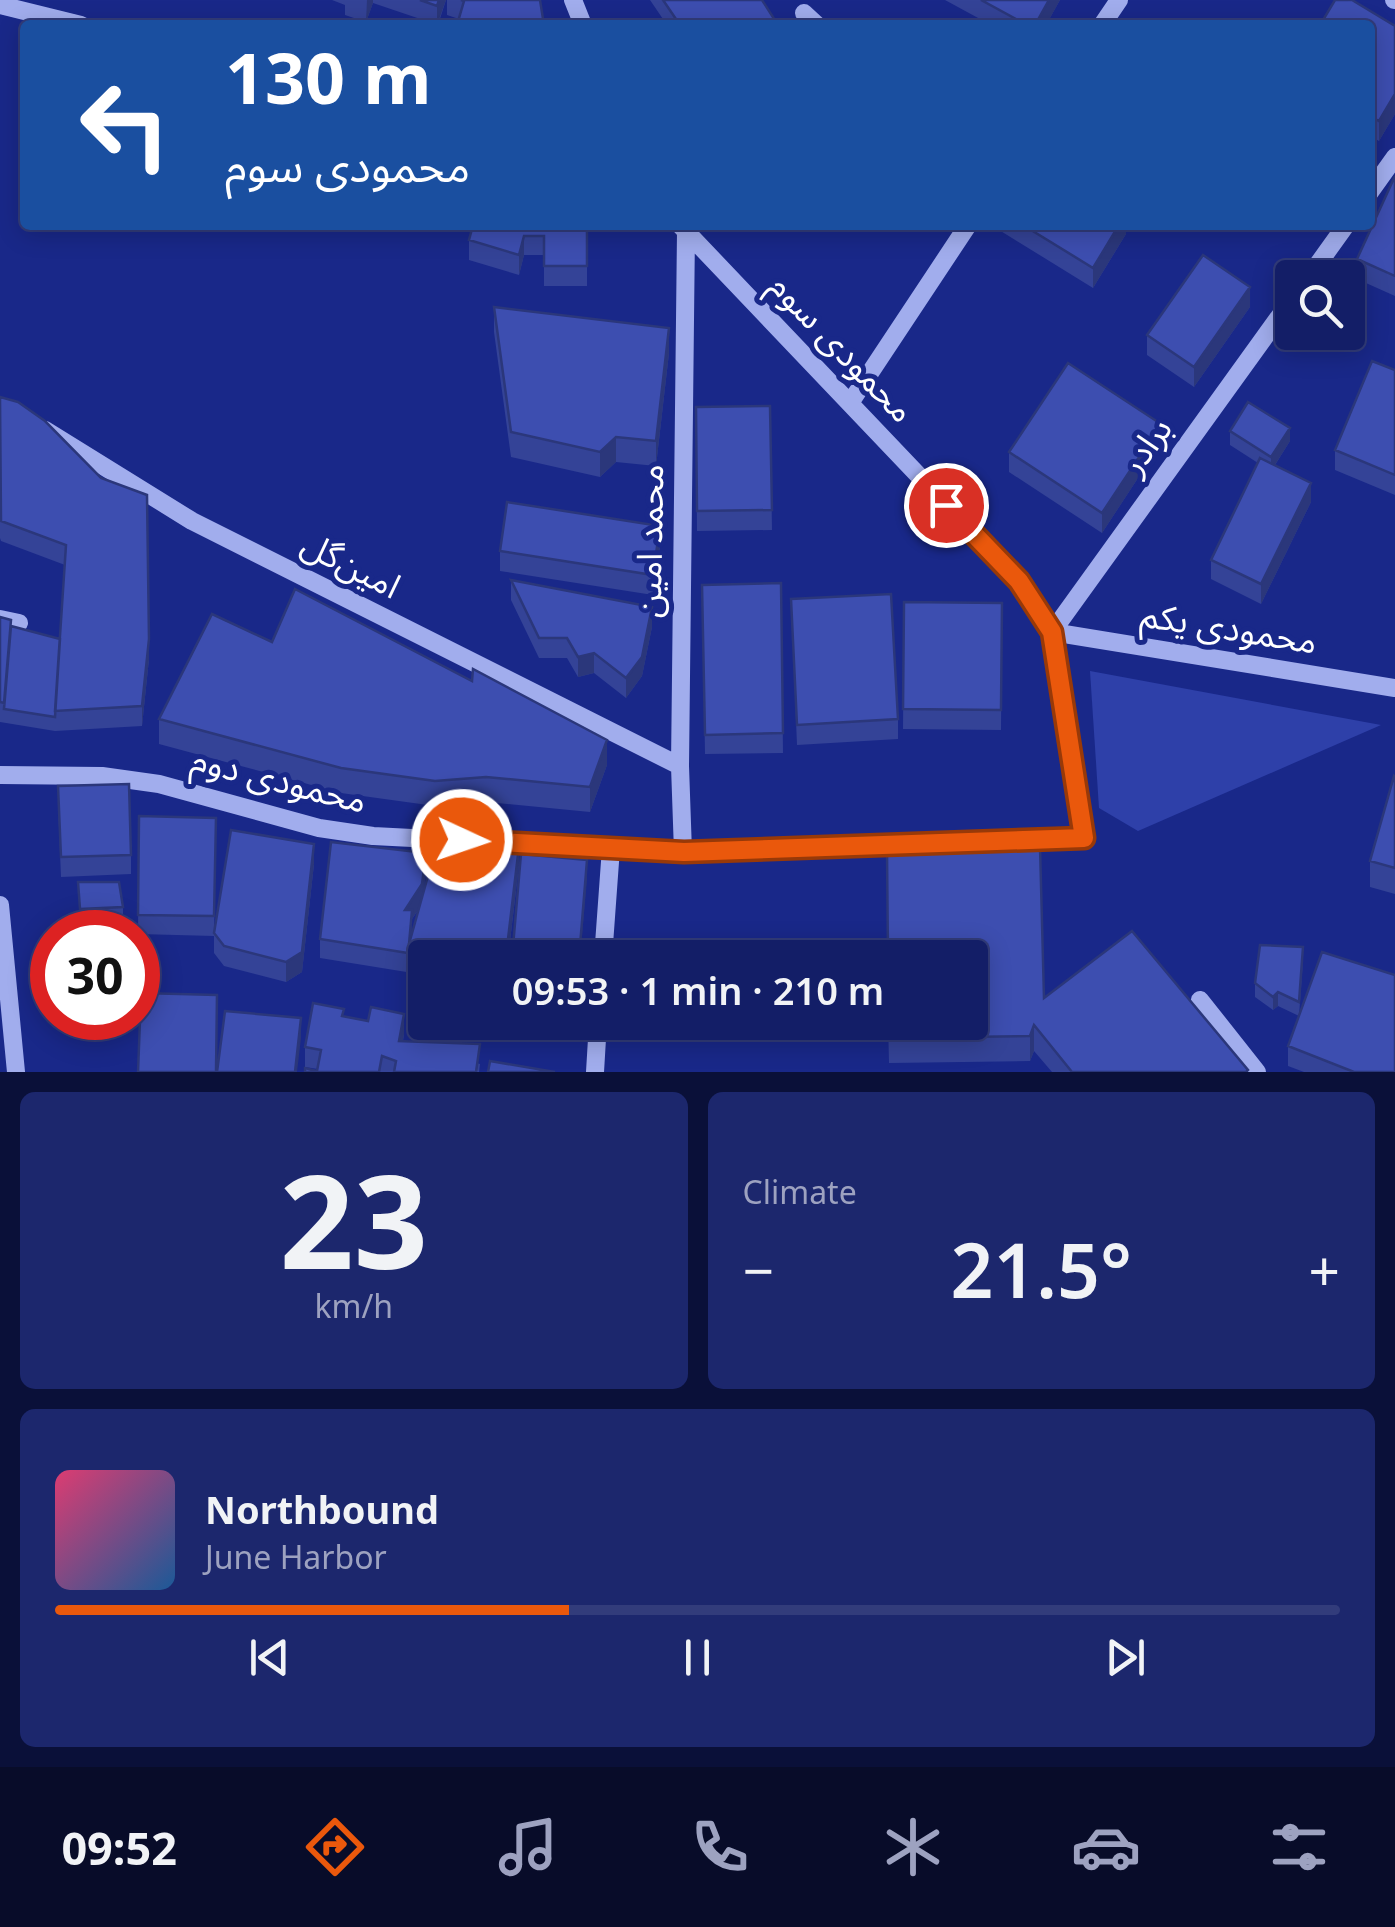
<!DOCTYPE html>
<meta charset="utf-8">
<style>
body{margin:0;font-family:"Noto Sans","Noto Sans Arabic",sans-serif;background:#1c276d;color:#f1f3f6;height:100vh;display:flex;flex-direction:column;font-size:38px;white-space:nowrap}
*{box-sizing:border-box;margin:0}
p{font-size:32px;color:#9da2c0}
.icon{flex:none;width:55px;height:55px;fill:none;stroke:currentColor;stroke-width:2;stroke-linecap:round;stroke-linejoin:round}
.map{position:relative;height:1072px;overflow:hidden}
.panel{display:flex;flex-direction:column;gap:20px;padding:20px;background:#0a1039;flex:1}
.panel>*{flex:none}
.top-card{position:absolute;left:20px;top:20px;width:1355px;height:210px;border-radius:10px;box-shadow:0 5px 25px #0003,0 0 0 2px #323c7b;background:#1a4fa0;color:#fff;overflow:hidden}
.buttons{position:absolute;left:1275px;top:260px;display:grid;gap:20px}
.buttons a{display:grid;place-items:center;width:90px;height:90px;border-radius:10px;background:#131e67;box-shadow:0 5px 25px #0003,0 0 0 2px #323c7b;font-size:50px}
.speed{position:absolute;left:30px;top:910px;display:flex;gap:20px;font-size:50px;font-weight:700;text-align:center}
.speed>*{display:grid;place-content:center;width:130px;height:130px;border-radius:50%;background:#131e67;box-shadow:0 5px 25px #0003,0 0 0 2px #323c7b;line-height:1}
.speed .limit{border:15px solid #d22;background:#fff;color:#111}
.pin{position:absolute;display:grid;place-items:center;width:85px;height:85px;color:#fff;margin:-42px;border:5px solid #fff;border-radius:50%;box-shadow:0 2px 10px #0007}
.me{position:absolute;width:110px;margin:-55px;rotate:93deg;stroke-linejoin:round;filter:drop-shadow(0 0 8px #0008)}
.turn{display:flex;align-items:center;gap:35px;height:210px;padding:0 40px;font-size:45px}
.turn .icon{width:130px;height:130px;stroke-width:2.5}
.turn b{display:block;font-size:70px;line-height:85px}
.big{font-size:75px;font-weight:600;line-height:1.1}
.panel .widget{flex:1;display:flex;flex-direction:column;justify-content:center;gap:15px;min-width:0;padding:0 35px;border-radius:15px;background:#1c276d}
.panel .dial{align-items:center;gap:0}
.dial b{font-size:130px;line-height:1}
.song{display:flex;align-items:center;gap:30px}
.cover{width:120px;height:120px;border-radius:15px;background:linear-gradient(135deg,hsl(340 70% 55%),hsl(210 70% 35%))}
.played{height:10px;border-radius:5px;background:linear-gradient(90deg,#ea580c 40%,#323c7b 40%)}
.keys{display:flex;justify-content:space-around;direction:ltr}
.heat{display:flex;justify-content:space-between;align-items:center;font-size:55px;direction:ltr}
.panel .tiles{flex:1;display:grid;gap:20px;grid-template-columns:1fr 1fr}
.widget:last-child{grid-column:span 2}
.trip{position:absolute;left:408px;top:940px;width:580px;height:100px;border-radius:10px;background:#131e67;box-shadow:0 5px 25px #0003,0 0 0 2px #323c7b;font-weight:600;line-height:100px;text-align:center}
.dock{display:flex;height:160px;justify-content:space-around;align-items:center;background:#080c29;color:#9da2c0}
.dock .icon{width:70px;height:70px}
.dock .active{color:#ea580c}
.dock b{font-size:45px;color:#f1f3f6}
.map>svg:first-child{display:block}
.green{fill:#2e40a9}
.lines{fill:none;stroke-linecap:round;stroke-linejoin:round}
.minor{stroke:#a1aded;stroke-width:18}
.wall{fill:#344397;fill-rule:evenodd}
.shaded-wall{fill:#2b377b}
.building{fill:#3d4eb0;stroke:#2b377b;stroke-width:2.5}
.route-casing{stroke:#983908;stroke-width:25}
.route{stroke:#ea580c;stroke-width:18}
.labels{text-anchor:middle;stroke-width:10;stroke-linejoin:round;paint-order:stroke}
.street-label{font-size:35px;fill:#fff;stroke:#192889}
</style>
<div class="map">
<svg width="1395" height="1072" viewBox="0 0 1395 1072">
<rect width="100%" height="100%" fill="#192889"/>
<path class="green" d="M1090 671 1381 725 1138 831 1099 808Z"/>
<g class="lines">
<path class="minor" d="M573 0 583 25
M1394 0H1395
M0 5 81 25
M804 13 817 25
M1102 25 1119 0
M1370 192 1395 157
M1308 278 1346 225
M1292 299 1052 632 1395 688
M850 403 968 225
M45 430 192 521 680 766
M0 619 19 623
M0 775 102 776 159 784 319 828 373 836 683 852 1084 838 1052 632 1019 581 680 225
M683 852 680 766 686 231
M0 905 16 1072
M603 958 611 848
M1200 1000 1257 1072
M595 1072 598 1022"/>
</g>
<path class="wall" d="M332 0H446L438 25 373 3 366 22 345 15V5Z
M447 0H540L459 19 447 15Z
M650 0H762L778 25H667Z
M945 0H1060L1046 25H991Z
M1370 25 1395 26V114L1379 141 1370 136Z
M1395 176V296L1357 279V259Z
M587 225V286H544V255H524L519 275 469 260V240Z
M991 225H1126V234L1093 288Z
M494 307 669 353 656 466 616 462 600 477 511 457 494 332Z
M1250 307 1194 387 1147 355V335Z
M1395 370V495L1335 470V450Z
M0 397 149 659 142 726 55 731 0 722V617L11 626 60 639 65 565 1 541 0 538Z
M770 406 772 530 697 531 696 407Z
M1230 431 1290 441 1275 465 1311 502 1261 604 1211 579V560L1258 463 1230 445Z
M1161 443 1102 533 1009 472V452Z
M660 546 653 595 500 571V551Z
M511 580 652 627 642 676 626 698 594 673 578 677 567 658H539L511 600Z
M781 583 783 753 705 754 702 585Z
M791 599 898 719V739L797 745Z
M904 602 1002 603 1001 730 903 729Z
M272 642 607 765 590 812 486 802 435 806 341 793 159 744V719Z
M1395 777V894L1370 887V861Z
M58 806 131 855V874L61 877Z
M139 816 216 818 214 933 314 864 302 972 286 982 224 966 214 953V936L138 934Z
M519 865 508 958H425V975L320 958V939L426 873 423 893ZM419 909 411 937 412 919Z
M78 882 123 907V914L80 916Z
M1303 961 1299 1016 1278 1006 1273 1010 1255 997V983Z
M1044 998 1248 1072H1052L1034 1051 1030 1061 889 1063 888 1022Z
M344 1016 404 1034 403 1041 480 1064 479 1072H305L317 1071 318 1069 305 1067V1047Z
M1288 1046 1395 1072H1304L1288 1066Z"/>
<path class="shaded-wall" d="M367 0H373V3L366 22Z
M439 0H446L437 25V6Z
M1049 0H1060L1046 25H1035Z
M1395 94V114L1379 141V121Z
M1119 225H1126V234L1093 288V268Z
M524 236V255L519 275V255Z
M1250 287V307L1194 387V367Z
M669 328V353L656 466V441Z
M1161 424V443L1102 533V513Z
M1290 428V441L1271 471V457Z
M616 437V462L600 477V452Z
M1311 483V502L1261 604V584Z
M660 526V546L653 595V575Z
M652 607V627L642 676 626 698V678Z
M149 639V659L142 726V706Z
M594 653V673L578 677V657Z
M607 740V765L590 812V787Z
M314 844V864L302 972 286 982V962Z
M519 846V865L508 958H506Z
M426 853V873L422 904 412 919 410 953 405 910Z
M587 860V880L580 958H579Z
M466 951V958H448Z
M1278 992V1006L1273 1010V997Z
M404 1014V1034L399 1060V1041Z
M301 1018V1038L297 1072H295Z
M1034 1025V1051L1030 1061V1036Z"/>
<path class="building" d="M420 0H439L437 6Z
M461 0H540L544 25H457L464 1Z
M663 0H762L778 25H680Z
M981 0H1049L1035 25H1027Z
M1335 0H1352L1395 26V94L1379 121 1370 116V25H1320Z
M1395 176V276L1357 259Z
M473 225H587V266H544V236H524L519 255 469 240Z
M1023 225H1119L1093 268Z
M1203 255 1250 287 1194 367 1147 335Z
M494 307 669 328 656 441 616 437 600 452 511 432Z
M1372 361 1395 370V475L1335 450Z
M1068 363 1161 424 1102 513 1009 452Z
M0 397 18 402 45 421 101 478 147 495 149 639 142 706 55 711 66 545 1 521Z
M1248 402 1290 428 1271 457 1230 431Z
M770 406 772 510 697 511 696 407Z
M1260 458 1311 483 1261 584 1211 560Z
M507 502 660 526 653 575 500 551Z
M511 580 652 607 642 657 626 678 594 653 578 657 567 638H539Z
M781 583 783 733 705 735 702 585Z
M295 589 472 681 473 669 607 740 590 787 486 777 435 781 341 768 159 719 212 614 272 642Z
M891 594 898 719 797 725 791 599Z
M904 602 1002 603 1001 710 903 709Z
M0 617 11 620 4 703 0 702Z
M11 626 60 639 55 717 4 709Z
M1394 776 1395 777V868L1370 861Z
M129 784 131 855 61 857 58 786Z
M139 816 216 818 214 916 138 915Z
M231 830 314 844 302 952 286 962 224 946 214 933Z
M331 842 426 853 422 884 405 910H412L409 944 433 858 519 846 506 956 466 951 448 958H439L320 939Z
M1040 846 1044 998 1132 931 1248 1070 1246 1072H1072L1034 1025 1030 1036 889 1038V1022H970V958H888L887 853Z
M521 854 587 860 579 958H512Z
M78 882H119L123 907 80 909Z
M1260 945 1303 947 1299 1002 1278 992 1273 997 1255 983Z
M1322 952 1395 975V1072H1354L1288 1046Z
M141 993 217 995 216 1072H138Z
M313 1003 344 1009 342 1016 368 1021 371 1007 404 1014 399 1041 480 1044 476 1072H394L396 1061 382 1056 379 1072H305V1068L317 1071 321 1050 305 1047Z
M225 1011 301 1018 295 1072H217Z
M490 1061 555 1072H488Z"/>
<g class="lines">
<g class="route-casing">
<path id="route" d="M462 840 684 852 1084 838 1052 632 1019 581 946 505"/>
</g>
<use href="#route" class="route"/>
</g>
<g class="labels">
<g class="street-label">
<text transform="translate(842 348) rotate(46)" y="12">محمودی سوم</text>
<text transform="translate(1146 446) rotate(-54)" y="12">برادر</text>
<text transform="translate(650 541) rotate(-89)" y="12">محمد امین</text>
<text transform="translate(351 565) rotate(27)" y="12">امین‌گل</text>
<text transform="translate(1229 628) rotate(9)" y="12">محمودی یکم</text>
<text transform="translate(279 780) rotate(14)" y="12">محمودی دوم</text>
</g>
</g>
</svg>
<div class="buttons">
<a><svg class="icon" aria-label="search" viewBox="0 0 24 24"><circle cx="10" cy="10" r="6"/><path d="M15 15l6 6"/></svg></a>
</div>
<div class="speed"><div class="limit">30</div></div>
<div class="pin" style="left:946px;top:505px;background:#d93025"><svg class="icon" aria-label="arrive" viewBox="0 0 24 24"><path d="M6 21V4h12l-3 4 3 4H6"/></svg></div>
<svg class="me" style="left:462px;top:840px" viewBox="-20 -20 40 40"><circle r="17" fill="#ea580c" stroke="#fff" stroke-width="3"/><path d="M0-11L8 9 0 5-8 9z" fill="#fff"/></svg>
<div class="trip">09:53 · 1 min · 210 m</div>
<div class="top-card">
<div class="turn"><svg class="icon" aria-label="left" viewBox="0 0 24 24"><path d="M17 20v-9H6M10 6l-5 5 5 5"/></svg><div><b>130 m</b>محمودی سوم</div></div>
</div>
</div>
<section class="panel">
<div class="tiles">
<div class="widget dial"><b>23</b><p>km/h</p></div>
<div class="widget"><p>Climate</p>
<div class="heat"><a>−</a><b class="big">21.5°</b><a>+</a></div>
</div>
<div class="widget">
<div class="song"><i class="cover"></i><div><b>Northbound</b><p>June Harbor</p></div></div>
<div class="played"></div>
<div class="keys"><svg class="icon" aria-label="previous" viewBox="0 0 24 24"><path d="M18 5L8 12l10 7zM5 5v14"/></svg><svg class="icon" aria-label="pause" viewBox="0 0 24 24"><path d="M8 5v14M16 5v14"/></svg><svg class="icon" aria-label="next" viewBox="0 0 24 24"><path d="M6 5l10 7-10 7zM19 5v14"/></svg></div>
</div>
</div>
</section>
<nav class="dock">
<b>09:52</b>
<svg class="icon active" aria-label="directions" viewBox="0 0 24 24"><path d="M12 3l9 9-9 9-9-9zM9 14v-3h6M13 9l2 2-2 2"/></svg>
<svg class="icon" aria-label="music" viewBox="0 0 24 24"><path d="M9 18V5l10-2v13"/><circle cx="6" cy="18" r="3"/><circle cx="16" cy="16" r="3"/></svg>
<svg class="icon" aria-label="phone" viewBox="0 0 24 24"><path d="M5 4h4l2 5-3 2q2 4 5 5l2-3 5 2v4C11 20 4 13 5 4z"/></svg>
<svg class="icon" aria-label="climate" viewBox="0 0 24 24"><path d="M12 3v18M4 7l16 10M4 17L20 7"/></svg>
<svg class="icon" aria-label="car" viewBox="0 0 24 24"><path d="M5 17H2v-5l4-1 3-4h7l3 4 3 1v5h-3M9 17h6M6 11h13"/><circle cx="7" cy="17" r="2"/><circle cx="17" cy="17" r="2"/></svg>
<svg class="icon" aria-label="filters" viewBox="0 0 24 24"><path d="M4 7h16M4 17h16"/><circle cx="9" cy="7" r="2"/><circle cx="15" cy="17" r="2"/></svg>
</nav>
